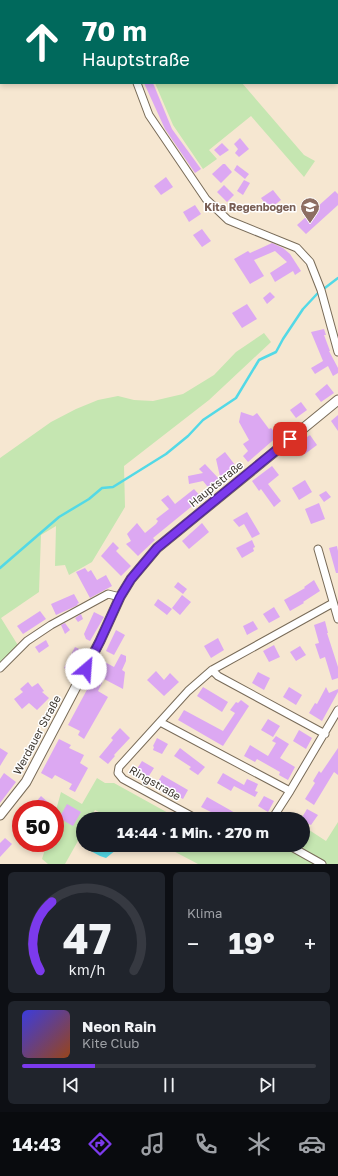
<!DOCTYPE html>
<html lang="de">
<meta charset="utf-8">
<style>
body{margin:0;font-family:"Golos Text",sans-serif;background:#20242c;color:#f1f3f6;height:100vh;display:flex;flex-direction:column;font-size:15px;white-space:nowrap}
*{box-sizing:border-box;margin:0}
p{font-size:13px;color:#9ea1a6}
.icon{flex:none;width:22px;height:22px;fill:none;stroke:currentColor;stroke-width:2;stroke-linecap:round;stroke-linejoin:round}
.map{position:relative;height:864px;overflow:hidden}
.drawer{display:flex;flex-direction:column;gap:8px;padding:8px;background:#0d0f14;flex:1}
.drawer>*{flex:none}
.banner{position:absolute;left:0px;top:0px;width:338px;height:84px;box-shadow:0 2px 6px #0003;background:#00695c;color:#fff;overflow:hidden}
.speed{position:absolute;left:12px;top:800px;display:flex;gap:8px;font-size:20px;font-weight:700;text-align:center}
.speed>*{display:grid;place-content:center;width:52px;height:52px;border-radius:50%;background:#171b24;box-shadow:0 2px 6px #0003;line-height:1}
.speed .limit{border:6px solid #d22;background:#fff;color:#111}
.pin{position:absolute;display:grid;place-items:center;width:34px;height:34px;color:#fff;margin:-17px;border-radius:8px;box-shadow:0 2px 6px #0006}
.me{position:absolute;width:44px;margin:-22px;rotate:27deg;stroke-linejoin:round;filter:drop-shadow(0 0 3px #0008)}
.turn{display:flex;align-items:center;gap:14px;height:84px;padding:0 16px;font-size:18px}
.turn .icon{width:52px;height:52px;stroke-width:2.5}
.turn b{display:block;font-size:28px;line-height:34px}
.big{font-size:30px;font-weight:700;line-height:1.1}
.drawer .tile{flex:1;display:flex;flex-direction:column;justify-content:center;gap:6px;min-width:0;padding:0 14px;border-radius:6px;background:#20242c}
.drawer .dial{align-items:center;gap:0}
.dial svg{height:104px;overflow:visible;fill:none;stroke:#363941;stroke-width:7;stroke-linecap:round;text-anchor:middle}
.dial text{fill:#f1f3f6;stroke:none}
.song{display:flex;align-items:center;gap:12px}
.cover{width:48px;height:48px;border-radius:6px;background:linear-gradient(135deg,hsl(240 70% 55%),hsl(20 70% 35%))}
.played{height:4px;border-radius:2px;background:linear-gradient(90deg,#7c3aed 25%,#363941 25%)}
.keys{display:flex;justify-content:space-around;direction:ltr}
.heat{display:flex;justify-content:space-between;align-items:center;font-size:22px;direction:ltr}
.drawer .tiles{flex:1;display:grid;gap:8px;grid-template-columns:1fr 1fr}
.tile:last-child{grid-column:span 2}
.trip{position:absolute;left:76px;top:812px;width:234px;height:40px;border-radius:20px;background:#171b24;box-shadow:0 2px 6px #0003;font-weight:700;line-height:40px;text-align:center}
.tabs{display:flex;height:64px;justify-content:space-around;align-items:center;background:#090b0e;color:#9ea1a6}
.tabs .icon{width:28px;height:28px}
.tabs .selected{color:#7c3aed}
.tabs b{font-size:18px;color:#f1f3f6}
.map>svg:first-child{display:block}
.green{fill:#c5e6b1}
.water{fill:#53d9e6}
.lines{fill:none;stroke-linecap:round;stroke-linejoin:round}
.stream{stroke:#53d9e6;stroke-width:2.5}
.building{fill:#dca8f2}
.street-casing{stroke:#786b58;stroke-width:9}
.secondary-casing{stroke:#786b58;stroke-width:11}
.street{stroke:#fff;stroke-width:7}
.secondary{stroke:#fff;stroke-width:9}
.route-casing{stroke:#51269a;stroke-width:10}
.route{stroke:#7c3aed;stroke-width:7}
.labels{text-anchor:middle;stroke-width:3;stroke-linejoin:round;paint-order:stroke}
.education-label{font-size:11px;font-weight:bold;fill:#785e54;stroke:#fff;text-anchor:end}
.street-label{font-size:11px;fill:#3c362e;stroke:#fff}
</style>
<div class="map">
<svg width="338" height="864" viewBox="0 0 338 864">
<rect width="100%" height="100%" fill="#f6e7d1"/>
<path class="green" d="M155 83H242L304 155 315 161 304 177 251 116 209 150 217 159 203 169 173 125Z
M264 333 271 342 209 400 124 466 125 507 92 562 69 575 65 565 55 566 56 526 41 535 39 592 1 618 19 647 0 665V458L51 422 76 409 98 400 118 396 134 400 153 401 183 394 214 375 236 352Z
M97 778 105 783H114L179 819H112L95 810 90 819H83V832L65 864H48L42 859 47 843H55V814L61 792 82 804Z
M338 822V864H198L162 845H228L242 852 260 845H303V826L326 841Z"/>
<path class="water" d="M87 845H118L116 850 106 858 100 856 85 848Z"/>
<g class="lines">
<path class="stream" d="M0 568 59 517 89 499 102 488 113 487 166 454 188 436 203 420 236 398 259 360 276 352 283 339 303 309 317 294 338 278"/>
</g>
<path class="building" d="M144 83H153L172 129 201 169 195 173 165 129Z
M240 138 249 149 239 157 235 153 238 149 234 144Z
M222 143 229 150 220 156 214 150Z
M223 164H225L232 172 221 183 212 174Z
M237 165 249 174 245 179 234 170Z
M166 177 173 187 161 195 154 186Z
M244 180 250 183 243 195 237 191Z
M224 185 234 195 227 202 217 192Z
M273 190 281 200 269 209 261 198Z
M335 191 338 194V205L306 234 297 225Z
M195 205 201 214 189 222 183 212Z
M202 229 211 241 202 247 193 235Z
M272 243 283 248 290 254 301 271 295 275 293 271 275 282 270 273 287 262 275 251 254 260 264 276 250 284 234 259 248 251 250 253Z
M270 292 275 297 267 304 263 298Z
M247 304 257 319 242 328 232 313Z
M324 329 326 335H324L330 351H329L338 368V373L333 376 328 366 315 374 311 368 323 361 311 332Z
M327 384 334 393 321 402 315 394Z
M301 402 307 410 296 418 290 410Z
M241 412 253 416 257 413 269 429 271 428 278 436 248 462 243 456 248 451 243 444 249 440 239 422Z
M338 415V431L331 421Z
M310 435 317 445 305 454 297 444Z
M225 452 239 470 213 491H211L203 481 189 484 188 476 203 473 199 469 205 464 221 481 216 459Z
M272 466 279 475 268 484 281 501 274 507 261 489 259 491 252 481Z
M305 480 312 492 299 500 292 488Z
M194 489 202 498 153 538 155 540 138 556 126 544 131 541 127 534 137 523 145 533 156 524 158 521 156 519 169 509 161 500 168 495 175 504Z
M326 491 331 497 324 502 319 495Z
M319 503 325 519 311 524 305 509Z
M247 512 260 534 252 538 244 524 239 527 233 520Z
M202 523 209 532 189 549 182 541Z
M252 540 255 547 253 548 254 551 242 558 236 548Z
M113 542 119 548 116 551 131 566 121 576 101 556Z
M337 546 338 551V573H336L329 548Z
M85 568 88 572 91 570 97 580 106 575 112 586 90 598 76 572Z
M314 580 320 591 303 602 304 603 290 611 284 600 305 588 304 587Z
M178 582 187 589 183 594 174 587Z
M74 594 79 603 77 604 78 605 56 615 51 604Z
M182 595 191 602 180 615 172 608Z
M158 599 172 609 167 615 154 605Z
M274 607 280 617 269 623 263 614Z
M40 611 46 619 23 634 17 626Z
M94 612 104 617 90 641 86 639 84 634Z
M81 614 83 619 78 622 75 618Z
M253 621 258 629 247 635 243 626Z
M325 621 328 633H327L338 667V678L332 680 325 657 320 659 315 644 319 643 314 625Z
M65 623 70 630 65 634 61 625Z
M116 630 125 635 114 655 106 651Z
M218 638 224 650 211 658 204 646Z
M46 640 49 646 39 653 35 647Z
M274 645 280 657 269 662 263 651Z
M300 646 306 655 296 661 290 652Z
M75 647 86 652 74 674 64 668Z
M121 654 126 656V661L122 670 125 672 123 689 104 679 98 691 108 697 84 739 78 735 80 731 68 725 97 671 95 670 101 660 114 667Z
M156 671 164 680 170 673 179 682 164 696 147 680Z
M258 672 270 678 264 690 252 683Z
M28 682 32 687 38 683 44 691 42 692 49 698 37 710 29 703 22 709 14 699 23 692 20 689Z
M203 687 228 702 222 712 197 696Z
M289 687 302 695 296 705 283 697Z
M326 687 329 693 338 689V692L322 721 309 713 315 703 317 704Z
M241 700 249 706 223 746 178 720 184 710 223 731 235 713 230 710 236 702 238 703Z
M268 719 280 726 273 737 261 730Z
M120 728 130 738 114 755 115 756 108 764 99 757 113 740 111 738Z
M299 730 312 738 306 749 293 741Z
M276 736 289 744 280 758 295 767 288 780 279 775 280 772 257 759 255 762 244 756 250 745 268 756 276 743 272 741Z
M157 738 168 744 162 754 153 750 154 747 153 746Z
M59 739 71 745 69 748 84 755 80 763 88 768 75 792 69 789 72 784 55 775 52 779 41 773Z
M0 748 8 753 0 766Z
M180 748 205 767 198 775 189 769 191 767 174 756Z
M338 748V775L334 772 314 805 305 799 315 783 313 781 319 771 321 773Z
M142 761 154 768 147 779 135 772Z
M4 773 16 782 0 803V779Z
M223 773 244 785 247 779 258 784 255 791 258 792 255 797 234 786 231 791 217 783Z
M162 775 188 790 183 799 156 784Z
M41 796 50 804 46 809H30Z
M264 796 274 801 268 812 258 806Z
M207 797 230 810 245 819H223L211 812 201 807Z
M67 804 81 812 73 826 59 818Z
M307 809 318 815 311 825 303 821V819H301Z
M21 819V833L14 827Z
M5 838 12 844 0 857V843Z"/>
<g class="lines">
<g class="street-casing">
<path id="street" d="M107 0V1
M137 83 149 115 206 199 228 220 297 248 310 262 321 290 338 352
M318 549 338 619
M0 668 27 641 51 625 108 594 120 597
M212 670 218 676 325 734
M160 722 290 791
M197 819 123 779 118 773 119 767 188 691 212 670 333 603
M272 819 290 791 338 710
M288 845 322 864"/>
</g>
<g class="secondary-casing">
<path id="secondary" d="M0 815 26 782 100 641 120 597 131 579 157 548 338 400"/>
</g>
<use href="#street" class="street"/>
<use href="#secondary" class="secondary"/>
</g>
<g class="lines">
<g class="route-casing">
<path id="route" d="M86 669 100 641 120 597 131 579 157 548 290 439"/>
</g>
<use href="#route" class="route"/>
</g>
<defs>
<g id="school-pin" transform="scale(1)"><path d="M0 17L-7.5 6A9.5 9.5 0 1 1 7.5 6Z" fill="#8d6e63" stroke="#fff"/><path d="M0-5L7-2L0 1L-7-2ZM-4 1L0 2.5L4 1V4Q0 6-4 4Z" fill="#fff"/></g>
</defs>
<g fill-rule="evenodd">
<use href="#school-pin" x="310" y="207"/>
</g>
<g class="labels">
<g class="education-label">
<text x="296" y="211">Kita Regenbogen</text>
</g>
<g class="street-label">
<text transform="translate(216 484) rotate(-39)" y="4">Hauptstraße</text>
<text transform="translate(37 735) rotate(-62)" y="4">Werdauer Straße</text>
<text transform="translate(155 783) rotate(30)" y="4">Ringstraße</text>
</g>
</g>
</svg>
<div class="speed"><div class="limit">50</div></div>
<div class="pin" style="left:290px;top:439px;background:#d93025"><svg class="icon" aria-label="arrive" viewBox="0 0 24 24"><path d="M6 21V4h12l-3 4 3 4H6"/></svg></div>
<svg class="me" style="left:86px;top:669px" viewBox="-20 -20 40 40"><circle r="19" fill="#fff"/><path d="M0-13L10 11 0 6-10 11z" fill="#7c3aed"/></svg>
<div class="trip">14:44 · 1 Min. · 270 m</div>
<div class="banner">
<div class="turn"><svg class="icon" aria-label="ahead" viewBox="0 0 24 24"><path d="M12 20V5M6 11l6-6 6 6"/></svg><div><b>70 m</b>Hauptstraße</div></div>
</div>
</div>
<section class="drawer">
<div class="tiles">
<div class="tile dial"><svg viewBox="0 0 100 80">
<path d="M14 69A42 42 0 1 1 86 69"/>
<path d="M14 69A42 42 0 0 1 23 16" stroke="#7c3aed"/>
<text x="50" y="56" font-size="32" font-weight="700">47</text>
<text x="50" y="72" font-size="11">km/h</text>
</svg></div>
<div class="tile"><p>Klima</p>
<div class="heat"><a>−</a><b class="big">19°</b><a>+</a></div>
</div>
<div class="tile">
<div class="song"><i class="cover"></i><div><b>Neon Rain</b><p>Kite Club</p></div></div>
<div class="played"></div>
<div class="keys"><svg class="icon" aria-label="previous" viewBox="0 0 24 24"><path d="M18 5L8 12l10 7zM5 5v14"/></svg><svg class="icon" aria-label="pause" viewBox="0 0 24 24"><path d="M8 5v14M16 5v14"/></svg><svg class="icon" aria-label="next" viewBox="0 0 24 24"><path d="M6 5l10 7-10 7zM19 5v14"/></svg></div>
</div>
</div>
</section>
<nav class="tabs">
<b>14:43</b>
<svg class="icon selected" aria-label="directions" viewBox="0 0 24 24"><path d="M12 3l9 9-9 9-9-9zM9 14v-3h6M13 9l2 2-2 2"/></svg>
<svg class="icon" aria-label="music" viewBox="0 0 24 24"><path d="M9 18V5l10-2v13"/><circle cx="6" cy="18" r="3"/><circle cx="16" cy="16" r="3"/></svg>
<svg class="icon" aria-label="phone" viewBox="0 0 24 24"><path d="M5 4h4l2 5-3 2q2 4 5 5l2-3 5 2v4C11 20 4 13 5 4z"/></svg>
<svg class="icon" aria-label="climate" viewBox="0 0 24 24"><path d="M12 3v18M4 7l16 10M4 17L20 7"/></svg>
<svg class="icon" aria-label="car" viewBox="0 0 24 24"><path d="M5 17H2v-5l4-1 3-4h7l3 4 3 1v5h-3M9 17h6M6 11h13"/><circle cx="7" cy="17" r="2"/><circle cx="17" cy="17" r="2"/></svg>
</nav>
